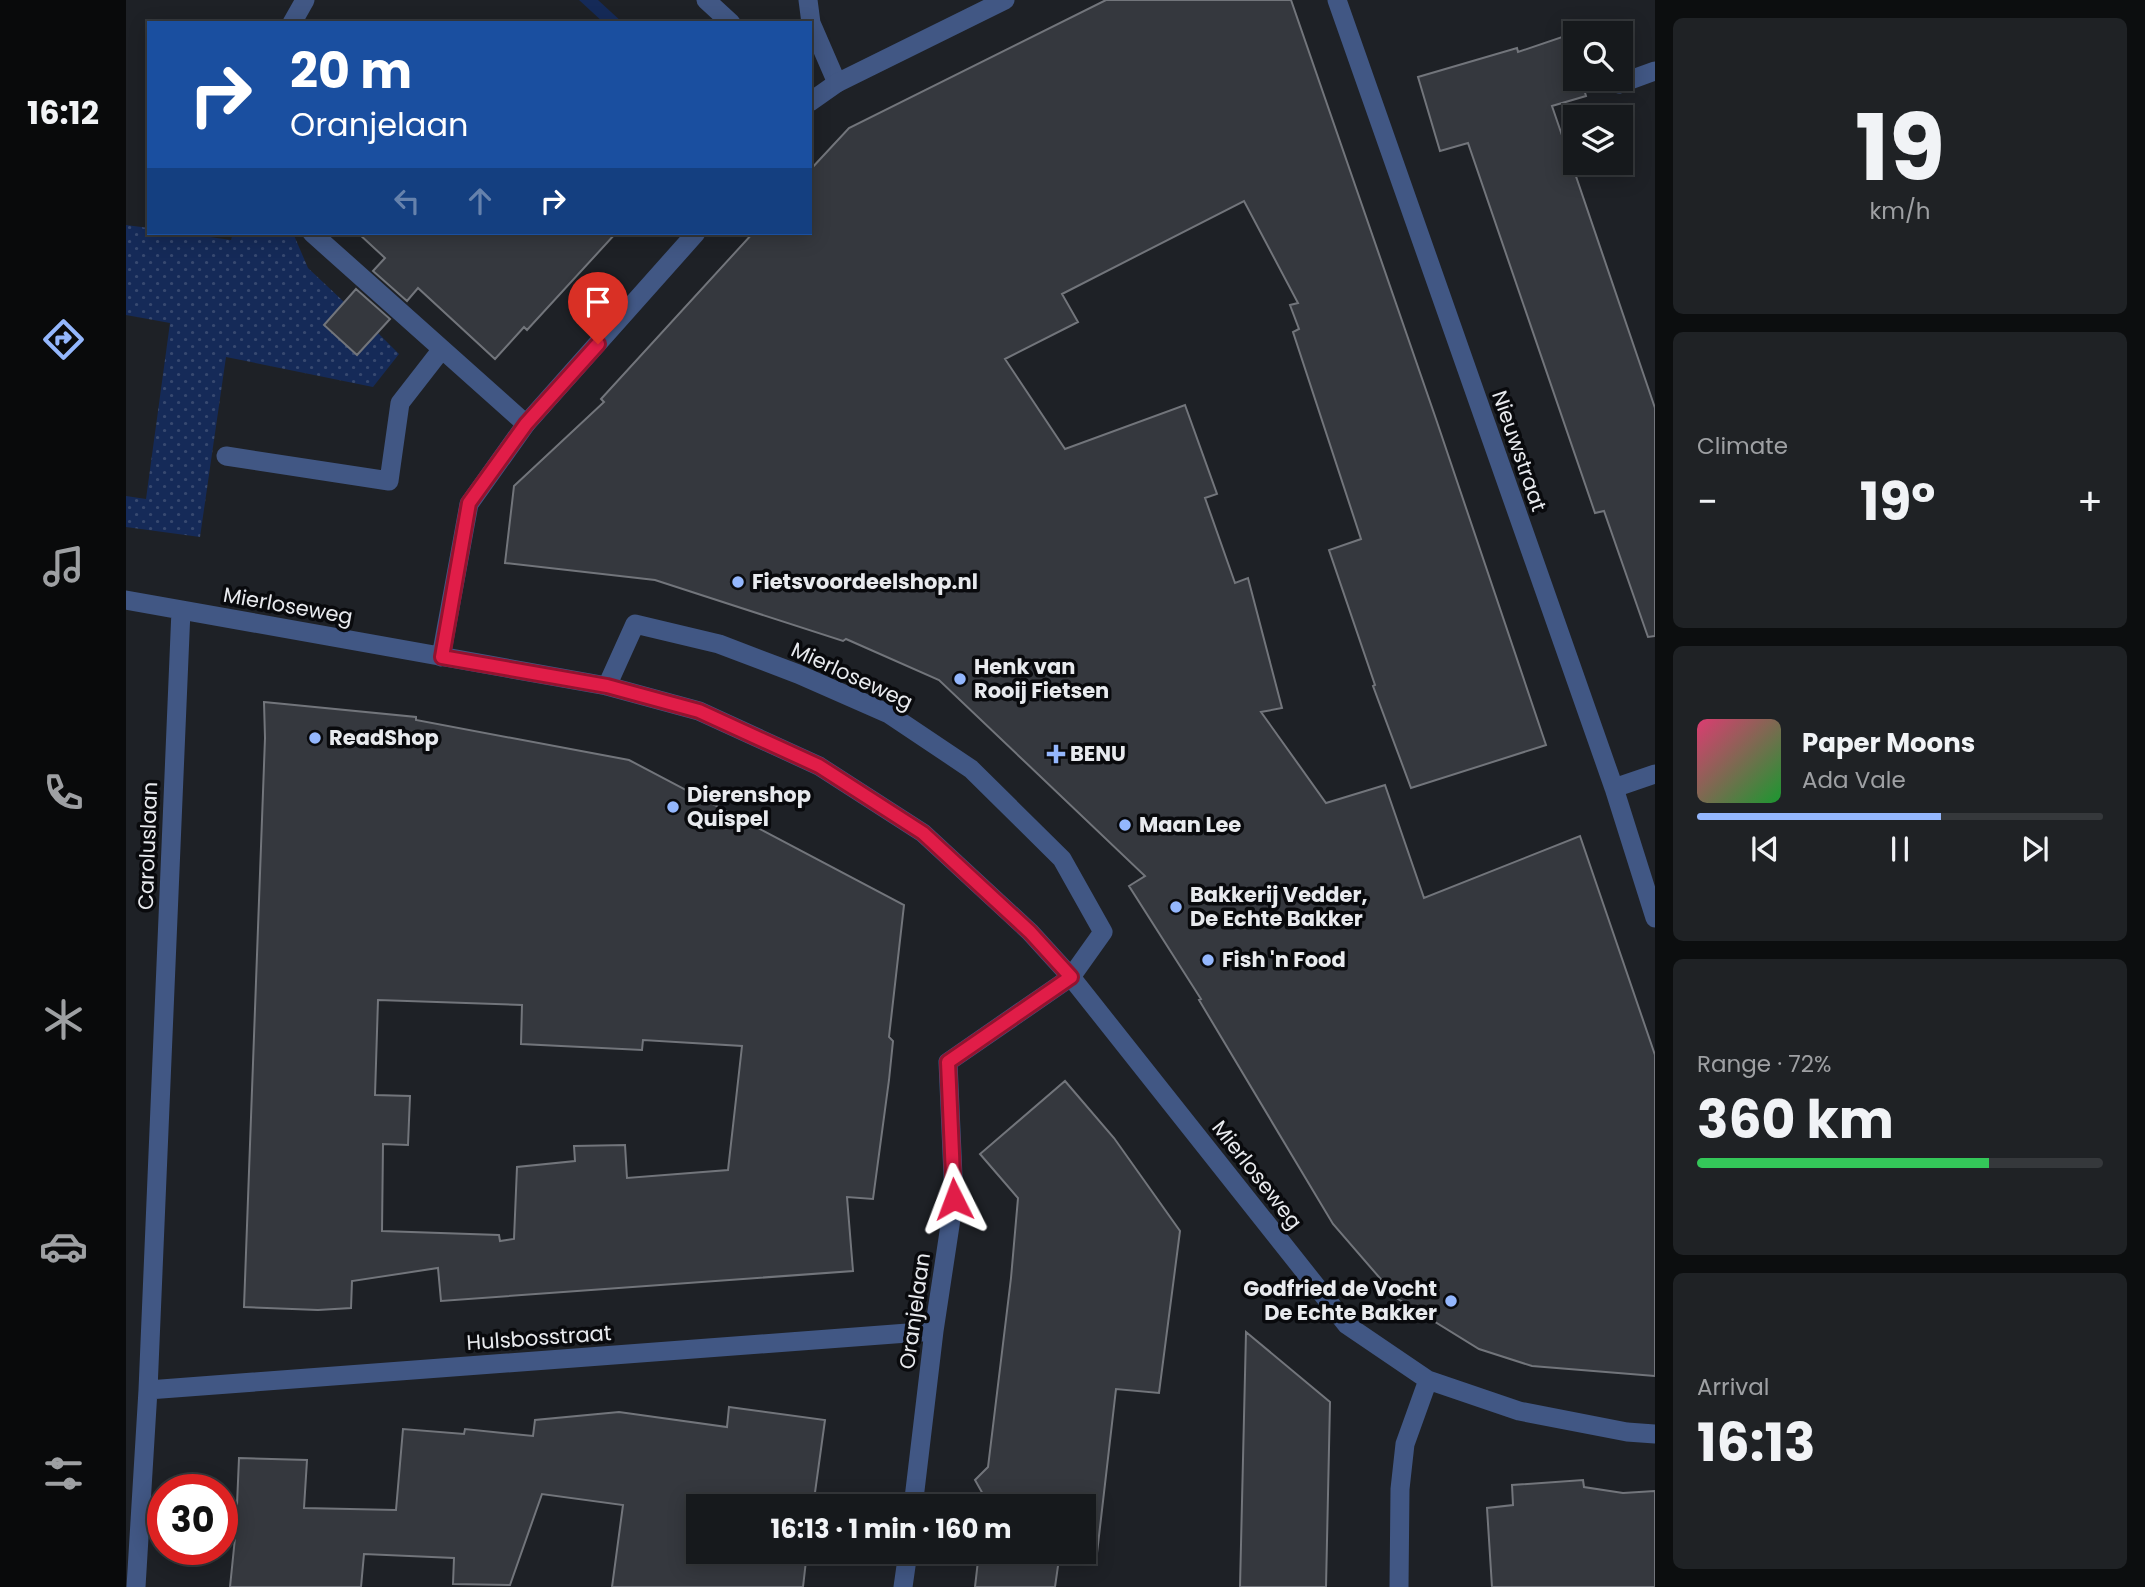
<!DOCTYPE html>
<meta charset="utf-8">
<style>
body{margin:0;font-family:Poppins,sans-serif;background:#1f2225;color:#f1f3f6;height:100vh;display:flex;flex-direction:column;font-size:26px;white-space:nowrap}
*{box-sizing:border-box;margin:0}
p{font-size:23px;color:#9ea0a3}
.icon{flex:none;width:38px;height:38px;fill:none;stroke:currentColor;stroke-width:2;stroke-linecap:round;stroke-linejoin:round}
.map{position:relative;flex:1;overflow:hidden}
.details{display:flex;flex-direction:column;gap:18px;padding:18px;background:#0c0e0f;width:490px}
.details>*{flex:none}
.guide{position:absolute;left:21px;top:21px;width:665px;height:214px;border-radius:0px;box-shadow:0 4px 18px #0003,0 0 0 2px #35383b;background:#1a4fa0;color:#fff;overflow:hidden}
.tools{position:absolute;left:1437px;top:21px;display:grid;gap:14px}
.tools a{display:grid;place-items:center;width:70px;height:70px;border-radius:0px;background:#16191c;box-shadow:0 4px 18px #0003,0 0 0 2px #35383b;font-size:35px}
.speed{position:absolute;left:21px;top:1474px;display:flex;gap:14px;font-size:35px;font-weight:700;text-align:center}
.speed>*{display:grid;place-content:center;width:91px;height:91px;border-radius:50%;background:#16191c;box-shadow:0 4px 18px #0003,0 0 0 2px #35383b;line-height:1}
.speed .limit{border:10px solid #d22;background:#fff;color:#111}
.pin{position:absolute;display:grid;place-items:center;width:60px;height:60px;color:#fff;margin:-72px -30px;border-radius:50% 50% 50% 0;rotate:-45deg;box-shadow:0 0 7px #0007}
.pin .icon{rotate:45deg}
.me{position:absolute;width:77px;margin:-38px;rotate:357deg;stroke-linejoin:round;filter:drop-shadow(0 0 5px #0008)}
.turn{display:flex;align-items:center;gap:24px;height:147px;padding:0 28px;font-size:32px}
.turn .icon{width:91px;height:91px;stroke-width:2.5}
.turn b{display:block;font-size:49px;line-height:60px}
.lanes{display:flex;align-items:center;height:66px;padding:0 28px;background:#0003;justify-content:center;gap:35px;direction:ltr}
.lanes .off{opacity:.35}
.big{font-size:52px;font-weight:700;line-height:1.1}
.details .card{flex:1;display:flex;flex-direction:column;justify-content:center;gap:10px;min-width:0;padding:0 24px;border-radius:10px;background:#1f2225}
.details .dial{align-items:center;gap:0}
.dial b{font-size:91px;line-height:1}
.song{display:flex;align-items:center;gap:21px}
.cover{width:84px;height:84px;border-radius:10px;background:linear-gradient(135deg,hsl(340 70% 55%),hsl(130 70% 35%))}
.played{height:7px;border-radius:4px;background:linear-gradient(90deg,#94b7fd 60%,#35383b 60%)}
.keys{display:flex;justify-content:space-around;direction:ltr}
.heat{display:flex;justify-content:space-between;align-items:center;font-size:38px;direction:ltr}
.charge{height:10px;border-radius:5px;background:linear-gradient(90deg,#34c759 72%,#35383b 0)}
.trip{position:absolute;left:560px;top:1494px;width:410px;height:70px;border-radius:0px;background:#16191c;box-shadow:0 4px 18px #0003,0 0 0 2px #35383b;font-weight:700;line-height:70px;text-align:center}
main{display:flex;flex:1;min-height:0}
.dock{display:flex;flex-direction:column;width:126px;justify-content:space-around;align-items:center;background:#090a0b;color:#9ea0a3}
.dock .icon{width:49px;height:49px}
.dock .active{color:#94b7fd}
.dock b{font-size:32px;color:#f1f3f6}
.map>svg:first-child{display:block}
.grass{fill:#152a58}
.garden{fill:url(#garden-dots)}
.building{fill:#35383e;stroke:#72757b;stroke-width:2;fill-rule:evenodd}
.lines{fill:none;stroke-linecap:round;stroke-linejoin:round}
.service{stroke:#415784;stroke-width:19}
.minor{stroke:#415784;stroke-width:19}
.route-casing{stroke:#92132f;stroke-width:18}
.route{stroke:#e11d48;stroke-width:12}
.poi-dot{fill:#94b7fd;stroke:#090a0d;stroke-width:2.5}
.labels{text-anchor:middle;stroke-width:7;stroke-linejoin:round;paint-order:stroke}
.street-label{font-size:21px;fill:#e8eaee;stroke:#090a0d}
.poi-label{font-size:21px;font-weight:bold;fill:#e8eaee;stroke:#090a0d;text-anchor:start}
</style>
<main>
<nav class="dock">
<b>16:12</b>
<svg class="icon active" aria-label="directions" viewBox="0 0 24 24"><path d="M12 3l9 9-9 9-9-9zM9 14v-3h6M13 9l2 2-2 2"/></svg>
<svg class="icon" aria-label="music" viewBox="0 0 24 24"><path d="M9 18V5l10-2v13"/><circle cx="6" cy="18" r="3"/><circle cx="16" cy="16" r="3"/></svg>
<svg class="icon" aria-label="phone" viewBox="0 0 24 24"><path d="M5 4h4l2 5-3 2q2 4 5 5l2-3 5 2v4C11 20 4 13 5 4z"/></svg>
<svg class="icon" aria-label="climate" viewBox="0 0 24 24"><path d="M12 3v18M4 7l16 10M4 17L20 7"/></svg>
<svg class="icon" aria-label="car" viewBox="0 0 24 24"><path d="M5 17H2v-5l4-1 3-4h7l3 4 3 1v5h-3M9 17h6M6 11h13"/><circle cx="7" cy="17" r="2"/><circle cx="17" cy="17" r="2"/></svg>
<svg class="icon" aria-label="filters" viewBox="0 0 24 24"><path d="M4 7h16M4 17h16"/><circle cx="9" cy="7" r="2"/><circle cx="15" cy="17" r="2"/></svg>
</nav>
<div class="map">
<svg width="1529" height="1587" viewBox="0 0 1529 1587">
<defs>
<pattern id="garden-dots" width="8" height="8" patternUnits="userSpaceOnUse" patternTransform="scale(1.75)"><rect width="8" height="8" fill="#152a58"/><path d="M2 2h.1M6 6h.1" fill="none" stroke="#374970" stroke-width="1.8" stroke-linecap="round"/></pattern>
</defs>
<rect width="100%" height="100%" fill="#1e2126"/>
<path class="grass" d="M453 0H472L497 23H478Z"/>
<path class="garden" d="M0 225 23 228V233H56L105 240 107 233H167L182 268 218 302 198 325 231 355 252 333 273 354 247 387 100 357 74 537 0 527V496L20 499 44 323 0 315Z"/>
<path class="building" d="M980 0H1165L1310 419 1420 745 1285 788 1247 686 1249 685 1203 550 1235 539 1167 332 1173 329 1164 305 1172 303 1118 201 936 294 952 322 879 359 939 449 1059 405 1091 494 1079 498 1109 583 1122 578 1156 708 1135 712 1200 803 1259 785 1298 898 1454 836 1529 1055V1376L1406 1366 1353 1349 1272 1299 1207 1224 1073 1000 1075 999 1003 886 1019 876 813 680 720 639 717 641 529 580 379 563 388 486 478 402 475 399 627 233H684V170L723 128Z
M1442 35 1449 59V79H1455L1460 96 1426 106 1529 408V636L1522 637 1478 511 1469 513 1342 143 1314 151 1292 77 1391 48 1392 52Z
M232 233H490L401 330 398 327 369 359 292 288 281 301 247 271 259 258Z
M230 289 264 319 231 355 198 325Z
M138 702 290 717V720L503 760 778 905 763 1037 767 1041 763 1080 747 1199 721 1197 727 1271 315 1301 312 1268 226 1281 225 1308 192 1310 118 1307 139 738ZM252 1000 396 1005 395 1044 516 1050 517 1040 616 1046 602 1170 501 1178 499 1145 448 1146 449 1161 391 1167 388 1239 374 1241 373 1235 256 1231 257 1144 282 1145 284 1096 249 1095Z
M939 1081 988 1138 1054 1231 1033 1393 990 1389 971 1553 957 1551V1507H858V1496L849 1480 862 1467 885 1278 892 1198 854 1154Z
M1120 1332 1204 1402 1200 1587H1114Z
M603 1407 699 1420 687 1507H572V1552H681L677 1587H486L497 1505 416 1494 384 1585 327 1584 328 1558 238 1554 235 1587H104L110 1528 113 1458 181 1460 178 1508 270 1510 277 1429 338 1434 339 1429 407 1436 409 1420 493 1412 601 1427Z
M1457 1480 1458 1487 1497 1493 1529 1491V1587H1366L1361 1508 1387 1505 1386 1485Z
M853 1552H934L929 1587H849Z"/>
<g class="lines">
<path class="service" d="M580 0 605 23
M682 0 685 23 711 83
M166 23 179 0
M1493 84 1529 71
M186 233 400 424
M100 456 263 481 274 403 316 349"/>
<path class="minor" d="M1211 0 1488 788 1529 918
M684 102 711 83 879 0
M0 600 481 686 573 711 693 766 797 833 904 932 945 977 1221 1325 1302 1380 1393 1411 1501 1432 1529 1434
M315 657 343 504 400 424 570 233
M481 686 509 624 593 644 672 674 763 714 845 769 936 859 977 932 945 977 822 1062 828 1199 808 1331 787 1507
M1488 788 1529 774
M22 1390 808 1331
M10 1587 22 1390 55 610
M777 1587 782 1552
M1273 1587 1274 1489 1279 1444 1302 1380"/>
</g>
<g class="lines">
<g class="route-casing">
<path id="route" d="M472 344 400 424 343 503 316 657 481 686 573 711 693 766 797 833 904 932 945 977 822 1062 828 1199"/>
</g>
<use href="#route" class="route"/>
</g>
<g class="poi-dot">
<circle cx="612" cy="582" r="7"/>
<circle cx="834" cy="679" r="7"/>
<circle cx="189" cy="738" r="7"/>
<path d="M926.5 743.5h7v7h7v7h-7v7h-7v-7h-7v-7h7z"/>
<circle cx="547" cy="807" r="7"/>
<circle cx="999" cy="825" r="7"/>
<circle cx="1050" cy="907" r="7"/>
<circle cx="1082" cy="960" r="7"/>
<circle cx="1325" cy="1301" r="7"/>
</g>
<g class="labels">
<g class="street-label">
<text transform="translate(1393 451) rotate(71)" y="7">Nieuwstraat</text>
<text transform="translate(162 606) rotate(10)" y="7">Mierloseweg</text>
<text transform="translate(726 676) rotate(25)" y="7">Mierloseweg</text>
<text transform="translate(22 846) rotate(-88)" y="7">Caroluslaan</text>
<text transform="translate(1131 1175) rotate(52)" y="7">Mierloseweg</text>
<text transform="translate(789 1311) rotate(-82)" y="7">Oranjelaan</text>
<text transform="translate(413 1338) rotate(-4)" y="7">Hulsbosstraat</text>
</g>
<g class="poi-label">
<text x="626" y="589">Fietsvoordeelshop.nl</text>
<text x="848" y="674">Henk van<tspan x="848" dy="24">Rooij Fietsen</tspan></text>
<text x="203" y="745">ReadShop</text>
<text x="944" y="761">BENU</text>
<text x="561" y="802">Dierenshop<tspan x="561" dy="24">Quispel</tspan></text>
<text x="1013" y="832">Maan Lee</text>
<text x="1064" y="902">Bakkerij Vedder,<tspan x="1064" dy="24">De Echte Bakker</tspan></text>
<text x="1096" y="967">Fish 'n Food</text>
<text x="1311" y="1296" text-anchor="end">Godfried de Vocht<tspan x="1311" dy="24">De Echte Bakker</tspan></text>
</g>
</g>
</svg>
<div class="tools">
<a><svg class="icon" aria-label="search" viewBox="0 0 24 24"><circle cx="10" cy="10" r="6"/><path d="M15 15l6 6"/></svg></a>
<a><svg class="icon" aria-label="layers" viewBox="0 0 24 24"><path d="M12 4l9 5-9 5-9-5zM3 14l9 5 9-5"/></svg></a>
</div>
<div class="speed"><div class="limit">30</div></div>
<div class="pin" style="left:472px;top:344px;background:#d93025"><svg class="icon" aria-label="arrive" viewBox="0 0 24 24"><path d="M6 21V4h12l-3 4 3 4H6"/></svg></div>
<svg class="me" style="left:828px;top:1199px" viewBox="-20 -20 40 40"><path d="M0-17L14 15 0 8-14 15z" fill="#e11d48" stroke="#fff" stroke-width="4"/></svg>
<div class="trip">16:13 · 1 min · 160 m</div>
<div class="guide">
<div class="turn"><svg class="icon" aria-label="right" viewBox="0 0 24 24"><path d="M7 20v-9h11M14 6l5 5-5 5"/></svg><div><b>20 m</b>Oranjelaan</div></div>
<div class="lanes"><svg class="icon off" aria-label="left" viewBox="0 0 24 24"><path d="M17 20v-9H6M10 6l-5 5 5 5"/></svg><svg class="icon off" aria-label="ahead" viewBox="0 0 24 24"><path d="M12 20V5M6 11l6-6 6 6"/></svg><svg class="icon" aria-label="right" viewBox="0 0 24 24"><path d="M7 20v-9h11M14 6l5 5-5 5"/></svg></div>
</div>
</div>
<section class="details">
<div class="card dial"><b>19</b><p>km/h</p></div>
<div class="card"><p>Climate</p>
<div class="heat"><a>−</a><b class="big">19°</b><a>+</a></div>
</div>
<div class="card">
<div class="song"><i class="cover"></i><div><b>Paper Moons</b><p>Ada Vale</p></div></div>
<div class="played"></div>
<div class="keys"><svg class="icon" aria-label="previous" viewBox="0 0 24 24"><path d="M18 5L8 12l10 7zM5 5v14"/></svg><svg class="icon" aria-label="pause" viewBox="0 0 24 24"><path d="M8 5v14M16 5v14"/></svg><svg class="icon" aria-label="next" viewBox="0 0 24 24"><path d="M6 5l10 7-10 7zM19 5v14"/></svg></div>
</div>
<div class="card"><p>Range · 72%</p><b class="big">360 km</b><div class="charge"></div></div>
<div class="card"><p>Arrival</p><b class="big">16:13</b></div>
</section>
</main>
